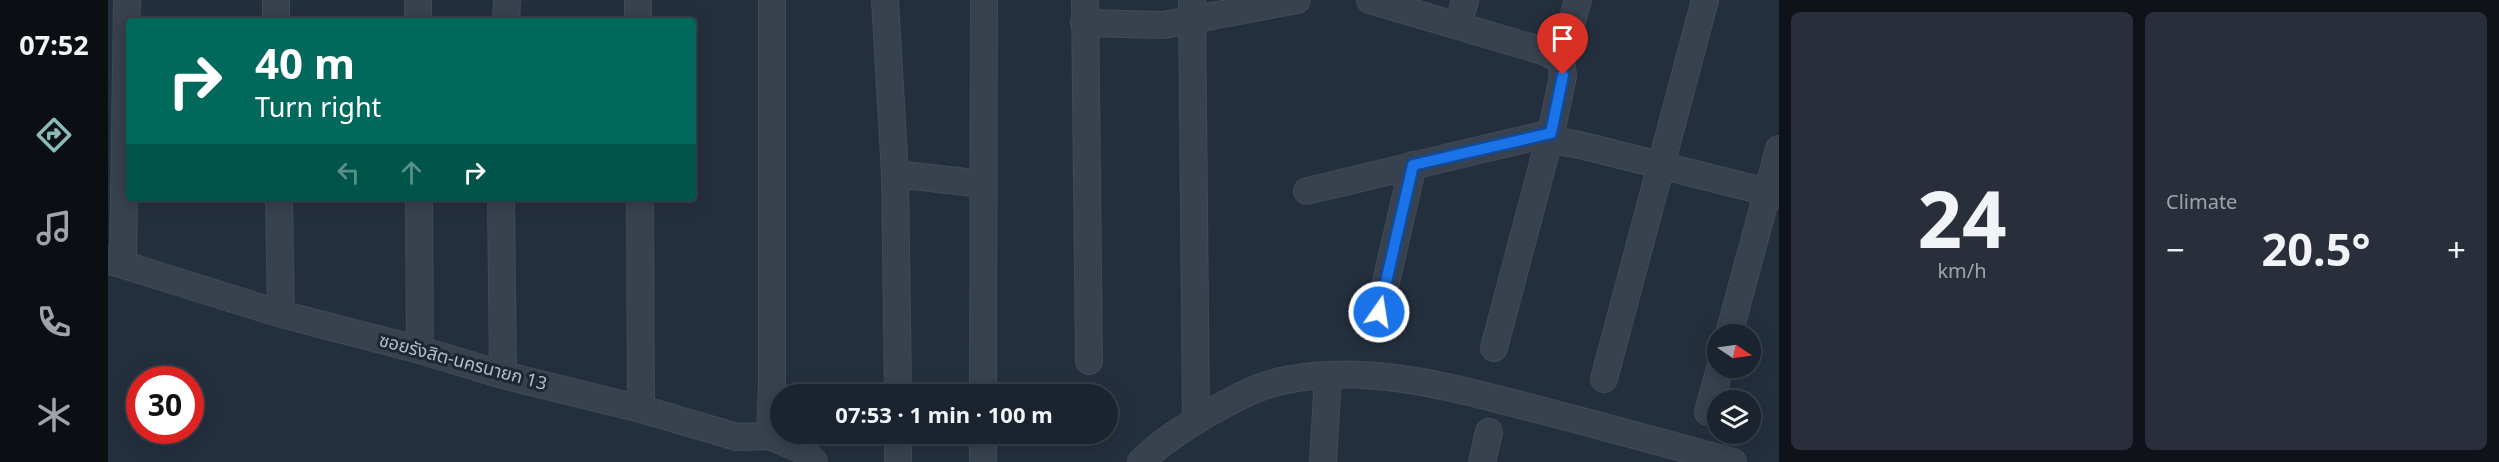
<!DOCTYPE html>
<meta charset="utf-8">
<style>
body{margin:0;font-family:"Noto Sans","Noto Sans Thai",sans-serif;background:#282f3a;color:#f1f3f6;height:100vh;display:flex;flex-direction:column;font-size:22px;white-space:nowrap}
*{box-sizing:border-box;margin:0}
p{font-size:20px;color:#a0a4aa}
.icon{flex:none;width:33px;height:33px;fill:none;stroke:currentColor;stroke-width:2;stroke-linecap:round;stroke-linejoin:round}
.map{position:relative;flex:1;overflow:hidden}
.side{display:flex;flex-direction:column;gap:12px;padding:12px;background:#0f1319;width:720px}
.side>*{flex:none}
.top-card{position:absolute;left:18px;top:18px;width:570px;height:183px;border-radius:6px;box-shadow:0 3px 15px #0003,0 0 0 2px #39404a;background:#00695c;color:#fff;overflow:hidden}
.needle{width:39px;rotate:103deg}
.tools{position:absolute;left:1599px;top:324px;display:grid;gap:12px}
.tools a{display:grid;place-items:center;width:54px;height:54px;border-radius:50%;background:#1b232e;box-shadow:0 3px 15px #0003,0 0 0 2px #39404a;font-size:30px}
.speed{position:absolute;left:18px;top:366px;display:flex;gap:12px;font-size:30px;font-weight:700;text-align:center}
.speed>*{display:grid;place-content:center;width:78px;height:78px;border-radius:50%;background:#1b232e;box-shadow:0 3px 15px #0003,0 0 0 2px #39404a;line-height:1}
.speed .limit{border:9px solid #d22;background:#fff;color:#111}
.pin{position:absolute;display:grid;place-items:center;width:51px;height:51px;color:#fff;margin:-62px -26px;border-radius:50% 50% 50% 0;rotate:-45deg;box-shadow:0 0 6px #0007}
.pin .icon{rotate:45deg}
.me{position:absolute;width:66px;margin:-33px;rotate:13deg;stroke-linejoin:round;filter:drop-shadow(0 0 4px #0008)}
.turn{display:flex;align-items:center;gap:21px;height:126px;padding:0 30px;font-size:27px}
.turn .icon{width:78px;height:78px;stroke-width:2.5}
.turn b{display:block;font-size:42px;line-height:51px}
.lanes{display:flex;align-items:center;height:57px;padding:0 30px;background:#0003;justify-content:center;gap:30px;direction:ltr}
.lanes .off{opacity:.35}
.big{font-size:45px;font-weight:700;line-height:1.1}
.side .tile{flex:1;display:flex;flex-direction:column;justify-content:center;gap:9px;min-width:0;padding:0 21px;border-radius:9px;background:#282f3a}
.side .dial{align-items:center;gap:0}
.dial b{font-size:78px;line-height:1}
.heat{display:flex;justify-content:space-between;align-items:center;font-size:33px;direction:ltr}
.side .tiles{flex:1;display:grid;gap:12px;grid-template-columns:repeat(2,1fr)}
.trip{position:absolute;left:662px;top:384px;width:348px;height:60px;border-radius:30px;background:#1b232e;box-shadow:0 3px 15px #0003,0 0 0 2px #39404a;font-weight:700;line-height:60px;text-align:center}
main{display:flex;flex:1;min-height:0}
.dock{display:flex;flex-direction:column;width:108px;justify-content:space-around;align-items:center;background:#0b0e12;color:#a0a4aa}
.dock .icon{width:42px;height:42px}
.dock .selected{color:#8bbbb9}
.dock b{font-size:27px;color:#f1f3f6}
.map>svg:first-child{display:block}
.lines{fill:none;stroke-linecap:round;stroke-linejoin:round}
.street-casing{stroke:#414a57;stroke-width:28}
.street{stroke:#38414e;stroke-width:26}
.route-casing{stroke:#114b97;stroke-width:15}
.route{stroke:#1a73e8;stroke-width:10}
.labels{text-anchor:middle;stroke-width:6;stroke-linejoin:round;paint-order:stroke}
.street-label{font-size:18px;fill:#b4bcc9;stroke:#1d2633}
</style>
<main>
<nav class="dock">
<b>07:52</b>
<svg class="icon selected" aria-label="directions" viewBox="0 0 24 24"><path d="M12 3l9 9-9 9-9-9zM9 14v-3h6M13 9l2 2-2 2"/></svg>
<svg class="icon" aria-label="music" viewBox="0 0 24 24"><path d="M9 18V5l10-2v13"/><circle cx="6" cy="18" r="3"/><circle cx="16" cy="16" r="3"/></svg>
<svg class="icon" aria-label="phone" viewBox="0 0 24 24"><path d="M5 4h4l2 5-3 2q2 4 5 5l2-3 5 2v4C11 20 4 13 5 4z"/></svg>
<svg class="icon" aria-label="climate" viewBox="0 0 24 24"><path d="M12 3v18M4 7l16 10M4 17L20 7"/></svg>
</nav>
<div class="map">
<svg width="1671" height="462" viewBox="0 0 1671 462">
<rect width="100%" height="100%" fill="#242f3e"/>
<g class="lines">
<g class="street-casing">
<path id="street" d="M168 0V21
M310 0V21
M777 0 787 174 876 184
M977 0 981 361
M1084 0 1088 421
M1262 0 1435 51 1453 60 1455 76 1443 133 1448 141 1472 145 1671 195
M398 21 399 0
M530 21V0
M976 23 1056 25 1189 0
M1350 26 1357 0
M1453 60 1470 0
M787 174 790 394
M1199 191 1443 133 1386 348
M171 198 173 314
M311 198 312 350
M393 198 395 375
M532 198 533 409
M0 260 173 314 312 350 395 375 533 409 629 437 662 436 694 450 706 462
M15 264 19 0
M1271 312 1305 165
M1621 334 1671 149
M1496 379 1597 0
M875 394 876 0
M1600 412 1612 368
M790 434V462
M662 436 664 382V0
M875 462V434
M1033 462C1053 442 1075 428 1099 414 1122 401 1147 387 1173 381 1258 362 1346 388 1428 409 1494 426 1559 444 1625 462
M1215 462 1220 376
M1374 462 1381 432"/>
</g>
<use href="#street" class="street"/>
</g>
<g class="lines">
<g class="route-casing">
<path id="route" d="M1271 312 1305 165 1443 133 1455 75"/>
</g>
<use href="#route" class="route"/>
</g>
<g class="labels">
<g class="street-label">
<text transform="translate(355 362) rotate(15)" y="6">ซอยรังสิต-นครนายก 13</text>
</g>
</g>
</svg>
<div class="tools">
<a><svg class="needle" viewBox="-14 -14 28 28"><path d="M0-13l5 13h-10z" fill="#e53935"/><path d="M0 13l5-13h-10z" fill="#a0a4aa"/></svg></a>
<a><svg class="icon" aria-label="layers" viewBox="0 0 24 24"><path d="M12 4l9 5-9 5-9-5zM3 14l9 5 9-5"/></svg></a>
</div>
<div class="speed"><div class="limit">30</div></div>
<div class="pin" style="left:1455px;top:75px;background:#d93025"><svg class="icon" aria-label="arrive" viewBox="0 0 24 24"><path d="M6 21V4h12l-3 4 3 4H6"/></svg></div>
<svg class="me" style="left:1271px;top:312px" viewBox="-20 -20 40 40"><circle r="17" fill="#1a73e8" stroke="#fff" stroke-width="3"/><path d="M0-11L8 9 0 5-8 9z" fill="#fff"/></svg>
<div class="trip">07:53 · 1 min · 100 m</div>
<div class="top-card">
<div class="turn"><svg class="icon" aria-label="right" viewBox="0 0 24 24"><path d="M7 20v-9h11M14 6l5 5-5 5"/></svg><div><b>40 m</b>Turn right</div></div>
<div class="lanes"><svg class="icon off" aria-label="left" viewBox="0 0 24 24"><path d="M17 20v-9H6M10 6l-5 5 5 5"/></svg><svg class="icon off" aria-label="ahead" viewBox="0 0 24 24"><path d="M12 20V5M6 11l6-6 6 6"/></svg><svg class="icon" aria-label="right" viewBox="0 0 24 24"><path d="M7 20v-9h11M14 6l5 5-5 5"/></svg></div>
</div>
</div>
<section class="side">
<div class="tiles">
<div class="tile dial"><b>24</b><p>km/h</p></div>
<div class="tile"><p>Climate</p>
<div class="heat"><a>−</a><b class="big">20.5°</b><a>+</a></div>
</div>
</div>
</section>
</main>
